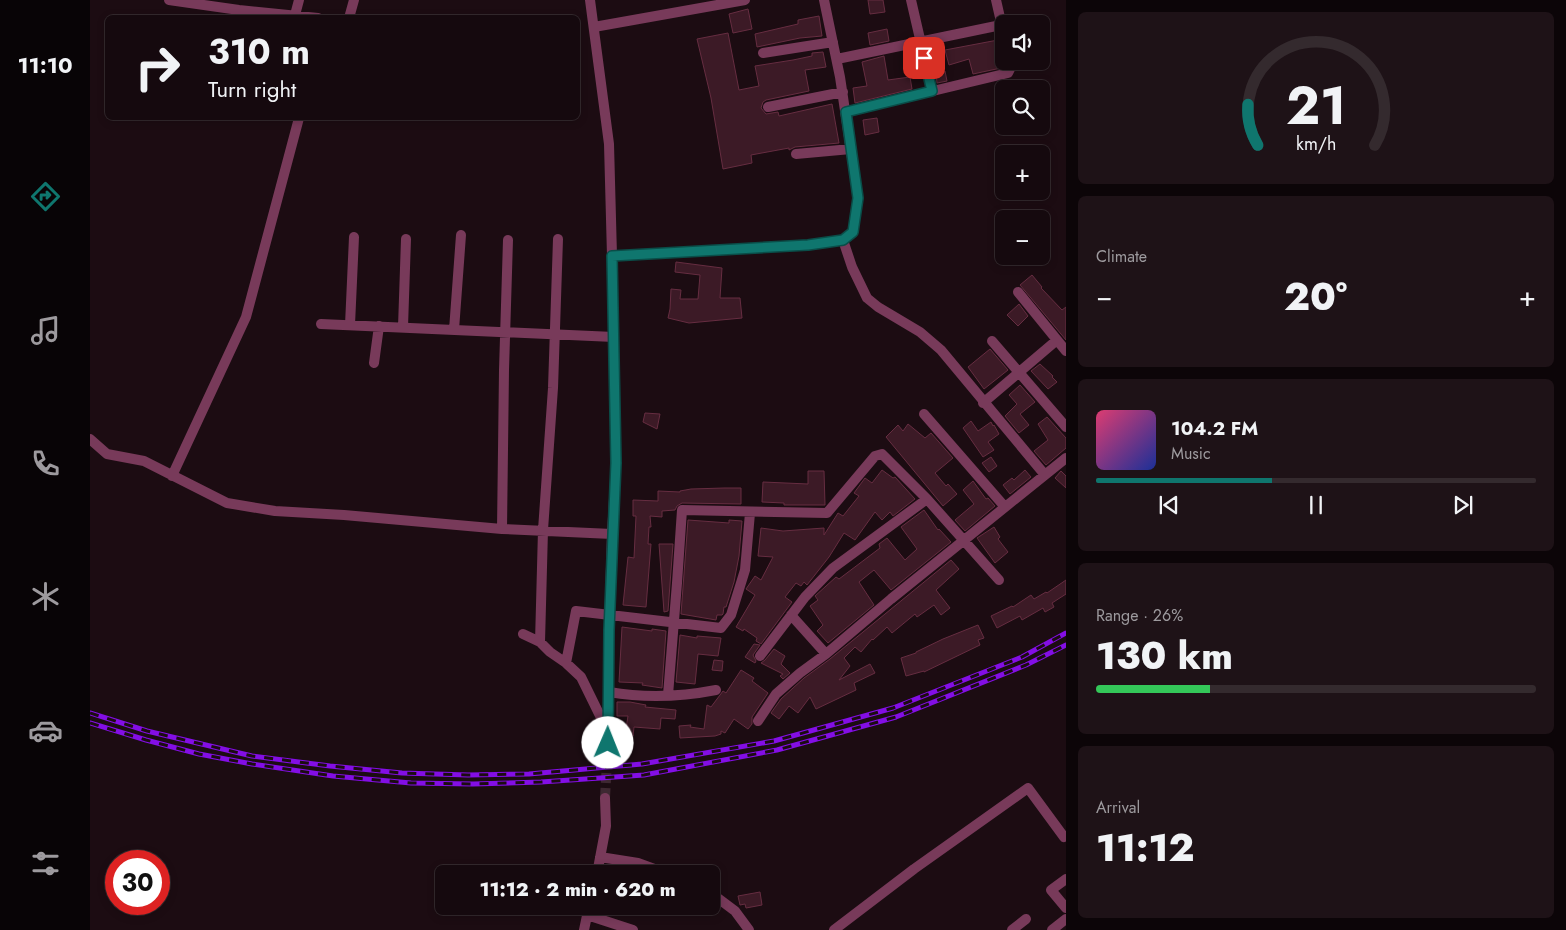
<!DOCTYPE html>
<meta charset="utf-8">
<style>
body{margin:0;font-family:Jost,sans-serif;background:#1e1217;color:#f1f3f6;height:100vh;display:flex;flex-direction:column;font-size:19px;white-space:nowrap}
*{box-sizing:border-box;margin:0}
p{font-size:16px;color:#9d9a9e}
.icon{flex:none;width:28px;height:28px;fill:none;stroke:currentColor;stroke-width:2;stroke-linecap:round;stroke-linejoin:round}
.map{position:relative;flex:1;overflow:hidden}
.sheet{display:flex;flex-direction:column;gap:12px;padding:12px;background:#0c0508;width:500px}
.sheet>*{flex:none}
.hud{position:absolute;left:15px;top:15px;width:475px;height:105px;border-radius:8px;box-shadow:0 2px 8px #0003,0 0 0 1px #342a2e;background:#15090e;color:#f1f3f6;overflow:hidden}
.buttons{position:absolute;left:905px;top:15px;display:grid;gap:10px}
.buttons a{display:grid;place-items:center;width:55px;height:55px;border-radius:8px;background:#15090e;box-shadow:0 2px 8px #0003,0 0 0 1px #342a2e;font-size:25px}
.speed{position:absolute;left:15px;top:850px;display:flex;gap:10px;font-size:25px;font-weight:700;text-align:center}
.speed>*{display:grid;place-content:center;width:65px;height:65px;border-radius:50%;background:#15090e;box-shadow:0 2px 8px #0003,0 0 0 1px #342a2e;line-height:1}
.speed .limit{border:8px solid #d22;background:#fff;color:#111}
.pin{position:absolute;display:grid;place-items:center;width:42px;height:42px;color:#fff;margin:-21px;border-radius:10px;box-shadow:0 2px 8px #0006}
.me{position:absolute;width:55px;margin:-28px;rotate:1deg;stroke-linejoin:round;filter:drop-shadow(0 0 4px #0008)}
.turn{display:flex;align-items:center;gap:18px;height:105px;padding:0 20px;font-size:22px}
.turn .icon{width:65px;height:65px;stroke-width:2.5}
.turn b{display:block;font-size:35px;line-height:42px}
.big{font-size:38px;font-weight:800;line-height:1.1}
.sheet .tile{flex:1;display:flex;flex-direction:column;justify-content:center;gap:8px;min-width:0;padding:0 18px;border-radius:8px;background:#1e1217}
.sheet .dial{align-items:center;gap:0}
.dial svg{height:130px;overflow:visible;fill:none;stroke:#342a2e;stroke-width:7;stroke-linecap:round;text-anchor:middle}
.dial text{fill:#f1f3f6;stroke:none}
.song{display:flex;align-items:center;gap:15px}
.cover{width:60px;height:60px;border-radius:8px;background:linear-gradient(135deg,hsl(340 70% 55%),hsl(230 70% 35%))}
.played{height:5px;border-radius:2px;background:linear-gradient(90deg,#0f766e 40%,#342a2e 40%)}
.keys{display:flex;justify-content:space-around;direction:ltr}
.heat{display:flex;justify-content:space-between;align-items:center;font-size:28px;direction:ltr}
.charge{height:8px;border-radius:4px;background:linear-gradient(90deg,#34c759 26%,#342a2e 0)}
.trip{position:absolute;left:345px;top:865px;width:285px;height:50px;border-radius:8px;background:#15090e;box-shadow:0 2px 8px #0003,0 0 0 1px #342a2e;font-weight:800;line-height:50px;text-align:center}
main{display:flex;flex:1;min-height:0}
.tabs{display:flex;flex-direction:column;width:90px;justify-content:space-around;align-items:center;background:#080406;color:#9d9a9e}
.tabs .icon{width:35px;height:35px}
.tabs .on{color:#0f766e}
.tabs b{font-size:22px;color:#f1f3f6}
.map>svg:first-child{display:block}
.building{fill:#3c1a26;stroke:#662d41}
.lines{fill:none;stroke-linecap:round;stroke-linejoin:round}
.street-tunnel{stroke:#3e2831;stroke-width:10;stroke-dasharray:10 5;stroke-linecap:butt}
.street{stroke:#783a5a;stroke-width:10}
.rail-casing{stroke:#830ee5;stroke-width:5}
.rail{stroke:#1c0c12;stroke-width:3;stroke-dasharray:9;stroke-linecap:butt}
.route-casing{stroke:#0a4d48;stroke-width:12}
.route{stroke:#0f766e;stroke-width:9}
</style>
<main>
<nav class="tabs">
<b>11:10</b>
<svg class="icon on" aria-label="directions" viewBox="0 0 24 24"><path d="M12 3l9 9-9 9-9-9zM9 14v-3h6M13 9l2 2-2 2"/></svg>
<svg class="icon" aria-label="music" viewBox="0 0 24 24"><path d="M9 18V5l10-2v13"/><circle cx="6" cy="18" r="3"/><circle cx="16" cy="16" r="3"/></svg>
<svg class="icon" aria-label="phone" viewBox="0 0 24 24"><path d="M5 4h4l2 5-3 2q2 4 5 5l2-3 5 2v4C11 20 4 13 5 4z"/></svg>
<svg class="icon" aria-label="climate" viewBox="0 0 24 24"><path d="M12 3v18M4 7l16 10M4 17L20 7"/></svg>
<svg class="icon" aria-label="car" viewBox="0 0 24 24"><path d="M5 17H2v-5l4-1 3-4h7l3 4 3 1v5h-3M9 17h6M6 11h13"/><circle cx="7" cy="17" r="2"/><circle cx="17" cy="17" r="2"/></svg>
<svg class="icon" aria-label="filters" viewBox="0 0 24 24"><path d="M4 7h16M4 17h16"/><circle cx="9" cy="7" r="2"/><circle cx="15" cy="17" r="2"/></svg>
</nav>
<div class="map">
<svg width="976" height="930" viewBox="0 0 976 930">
<rect width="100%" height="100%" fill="#1c0c12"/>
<path class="building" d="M778 0H793L795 12 780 14Z
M658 9 662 29 643 33 639 14Z
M729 16 732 36 710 38 667 47 665 34 708 24V20Z
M797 29 799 41 780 45 778 33Z
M638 33 649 90 669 86 665 66 703 60 722 56V53L733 52 736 67 715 70 719 91 676 100 673 102 671 108 676 114 688 112 689 116 742 104 749 143 705 147 699 150V148L661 155 662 163 633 169 621 98 607 39Z
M908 40 911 68 883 74 879 59 859 65 855 50Z
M794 56 798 80 820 77 822 89 765 103 763 88 777 86 772 62Z
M855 71 857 81 847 83 846 73Z
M787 118 789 132 775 135 773 120Z
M586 262 632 268 630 298H650L652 318 599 323 578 318 580 309 581 289 591 290 590 299H608L610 275 585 272Z
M942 275 952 287 951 288 972 310 976 307V340L930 285Z
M929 304 938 316 928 326 917 315Z
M900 349 918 370 894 389 878 367Z
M950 364 963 376 962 377 967 382 958 389 941 371Z
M930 385 945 402 930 414 939 425 929 433 915 416 927 404 919 395Z
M555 413 570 414 567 429 553 422Z
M957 417 976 438V448L956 465 944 451 958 440 948 424Z
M881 421 888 431 901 422 903 426 904 425 909 434 898 442 904 450 893 457 873 428Z
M818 424 835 438 841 433 863 458 845 473 856 486 858 484 867 494 853 506 796 437 808 425 813 431Z
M901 457 907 466 899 472 892 463Z
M792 470 803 478 805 477 825 499 803 516 800 512 792 520 785 512 765 540 754 533 739 557 717 585 714 582 711 586 706 583 695 597 702 602 671 644 666 641 667 638 654 629 653 631 646 627 665 595 656 589 665 576 671 580 683 557 668 556 671 528 693 531 734 528V535L748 513 753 516 769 496 764 493 775 478 782 483Z
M935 470 941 477 920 494 913 485 922 478 924 480Z
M718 471H734L735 505H694V503L672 502 673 482 718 484Z
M971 471 976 476V488L965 478Z
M883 481 896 499 898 498 905 506 875 531 865 520 884 504 873 490Z
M634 488H651V504L592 503 587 506 585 510 572 511V517L560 516 561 527H559L558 544H561L556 607 533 605 538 557 544 558 546 516H543V500L568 501V491L590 492V491L601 489Z
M834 510 848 530 849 529 861 542 801 590 784 570 769 582 784 605 738 643 727 631 733 625 720 606 728 600 725 596 746 577 749 579 790 548 789 544 797 538 815 560 827 549 811 527Z
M598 520 639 523V520L652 521 649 556 644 582 636 607H634L633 614 632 615H627L626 620 591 614Z
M904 527 910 537 908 539 918 552 905 563 887 538Z
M569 544H583L578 611 574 612Z
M861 560 869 569 846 590 860 608 851 615 844 605 827 617 825 614 802 633 797 627 783 640 782 639 771 652 765 647 754 658 760 666 749 680 780 664 785 673 764 683 766 690 726 709 720 697 708 713 699 706 689 719 681 713 691 699 714 678 740 659Z
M976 580V594L962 603 964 607 955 612 953 608 932 620 930 616 907 628 901 616 922 606 923 607 941 595 944 599 956 592 957 593Z
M888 625 894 638 888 640 890 645 834 672V671L816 676 811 658 826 653V652L853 639Z
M532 627 562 631V629L576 631 572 688 552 685 553 683 529 682Z
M590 635 607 638V636L631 638 628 656 608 654 605 684 586 682Z
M664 644 670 645 663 655 666 661 665 663 655 657Z
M684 649 695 656 691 664 700 673 693 679 690 676 693 674 671 663 675 660Z
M624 660 633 661 632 671 622 670Z
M651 670 664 678 662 681 678 693 662 717V724L658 729 644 719 635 733 631 731V734L625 736 590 738 589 726 601 725 600 727 614 729 617 705 621 707 633 691 636 693Z
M527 702H540L556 705 555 707 586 710 585 719 571 718 570 729 544 727 543 736 535 735 538 716H527Z
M670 892 672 905 656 908 655 904 650 905 648 896Z"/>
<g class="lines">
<path class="street-tunnel" d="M515 798 518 743"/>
<path class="street" d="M79 0 149 10 228 18
M500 0 519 144 522 256 526 463 522 534 518 663V743
M821 0 842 91
M906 0 914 35
M205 15 209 0
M259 18 264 0
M504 27 655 0
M673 53 743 42
M747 59 911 25
M678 107 753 92
M755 112 918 73 921 67 920 61
M706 154 761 149
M753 240 762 267 777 298 788 307 830 332 851 350 955 475
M522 256 718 245 753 240 763 232 768 198 750 77 734 0
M928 292 976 351
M231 324 524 337
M260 325 264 237
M313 327 316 239
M364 330 371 235
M902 341 976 427
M284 363 289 326
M893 403 967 340
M834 414 915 507
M0 439 17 454 54 461 137 503 185 511 254 515 412 529 522 534
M82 476 156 317 209 118
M412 529 414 370 418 240
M701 615 736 654
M433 634 450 642 460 652 476 663 491 677 517 730
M450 642 453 530 463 388 468 239
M670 656 715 597 743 568 837 499
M476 663 486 611 631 628 641 615 655 570 660 513
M519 692C554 698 590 697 626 690
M578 695 587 583 592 510 737 513 785 456 792 454 837 499 909 580
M668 721 686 694 710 673 736 654 801 599 976 458
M510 857 548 863 578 874
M507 874 516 826 515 798
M976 879 961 890 976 908
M621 893 645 911 659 930
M497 915 543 930
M494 930 499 906
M744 930 824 869 938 788 974 837 976 836
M922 930 936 919
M962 930 976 919"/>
<g class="rail-casing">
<path id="rail" d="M0 713 57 731 162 756 240 766 312 773 378 775 439 774 552 764 684 741 803 708 932 657 976 633
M0 723 56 740 109 754 162 764 243 776 321 783 383 784 451 782 554 775 687 750 806 717 936 665 976 645"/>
</g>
<use href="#rail" class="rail"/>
</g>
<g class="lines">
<g class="route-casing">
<path id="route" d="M518 743 519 630 526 463 522 256 718 245 753 240 763 232 768 198 756 112 842 91 834 58"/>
</g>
<use href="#route" class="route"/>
</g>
</svg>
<div class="buttons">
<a><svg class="icon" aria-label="sound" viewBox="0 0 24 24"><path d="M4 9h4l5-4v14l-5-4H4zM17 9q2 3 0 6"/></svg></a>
<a><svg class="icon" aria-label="search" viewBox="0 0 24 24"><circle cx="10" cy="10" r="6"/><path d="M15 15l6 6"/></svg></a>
<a>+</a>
<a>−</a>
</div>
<div class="speed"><div class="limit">30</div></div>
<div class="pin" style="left:834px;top:58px;background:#d93025"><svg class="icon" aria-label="arrive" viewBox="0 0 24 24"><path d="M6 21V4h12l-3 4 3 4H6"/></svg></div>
<svg class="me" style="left:518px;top:743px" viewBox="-20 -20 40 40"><circle r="19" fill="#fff"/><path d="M0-13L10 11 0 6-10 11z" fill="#0f766e"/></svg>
<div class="trip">11:12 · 2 min · 620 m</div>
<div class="hud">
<div class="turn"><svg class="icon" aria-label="right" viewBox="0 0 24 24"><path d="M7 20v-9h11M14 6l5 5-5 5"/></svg><div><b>310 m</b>Turn right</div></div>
</div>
</div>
<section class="sheet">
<div class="tile dial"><svg viewBox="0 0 100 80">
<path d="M14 69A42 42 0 1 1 86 69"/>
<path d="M14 69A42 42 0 0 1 8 44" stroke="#0f766e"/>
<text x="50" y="56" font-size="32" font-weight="700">21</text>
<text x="50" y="72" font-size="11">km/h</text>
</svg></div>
<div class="tile"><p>Climate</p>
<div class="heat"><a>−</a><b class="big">20°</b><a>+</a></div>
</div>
<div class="tile">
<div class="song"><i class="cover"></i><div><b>104.2 FM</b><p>Music</p></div></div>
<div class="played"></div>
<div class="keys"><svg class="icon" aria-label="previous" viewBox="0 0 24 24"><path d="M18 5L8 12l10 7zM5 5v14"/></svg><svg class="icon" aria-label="pause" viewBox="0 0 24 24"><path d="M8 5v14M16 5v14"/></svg><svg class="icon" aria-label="next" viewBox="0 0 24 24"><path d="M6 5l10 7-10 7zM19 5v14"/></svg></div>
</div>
<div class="tile"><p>Range · 26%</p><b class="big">130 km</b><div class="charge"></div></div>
<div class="tile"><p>Arrival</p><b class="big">11:12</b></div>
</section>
</main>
